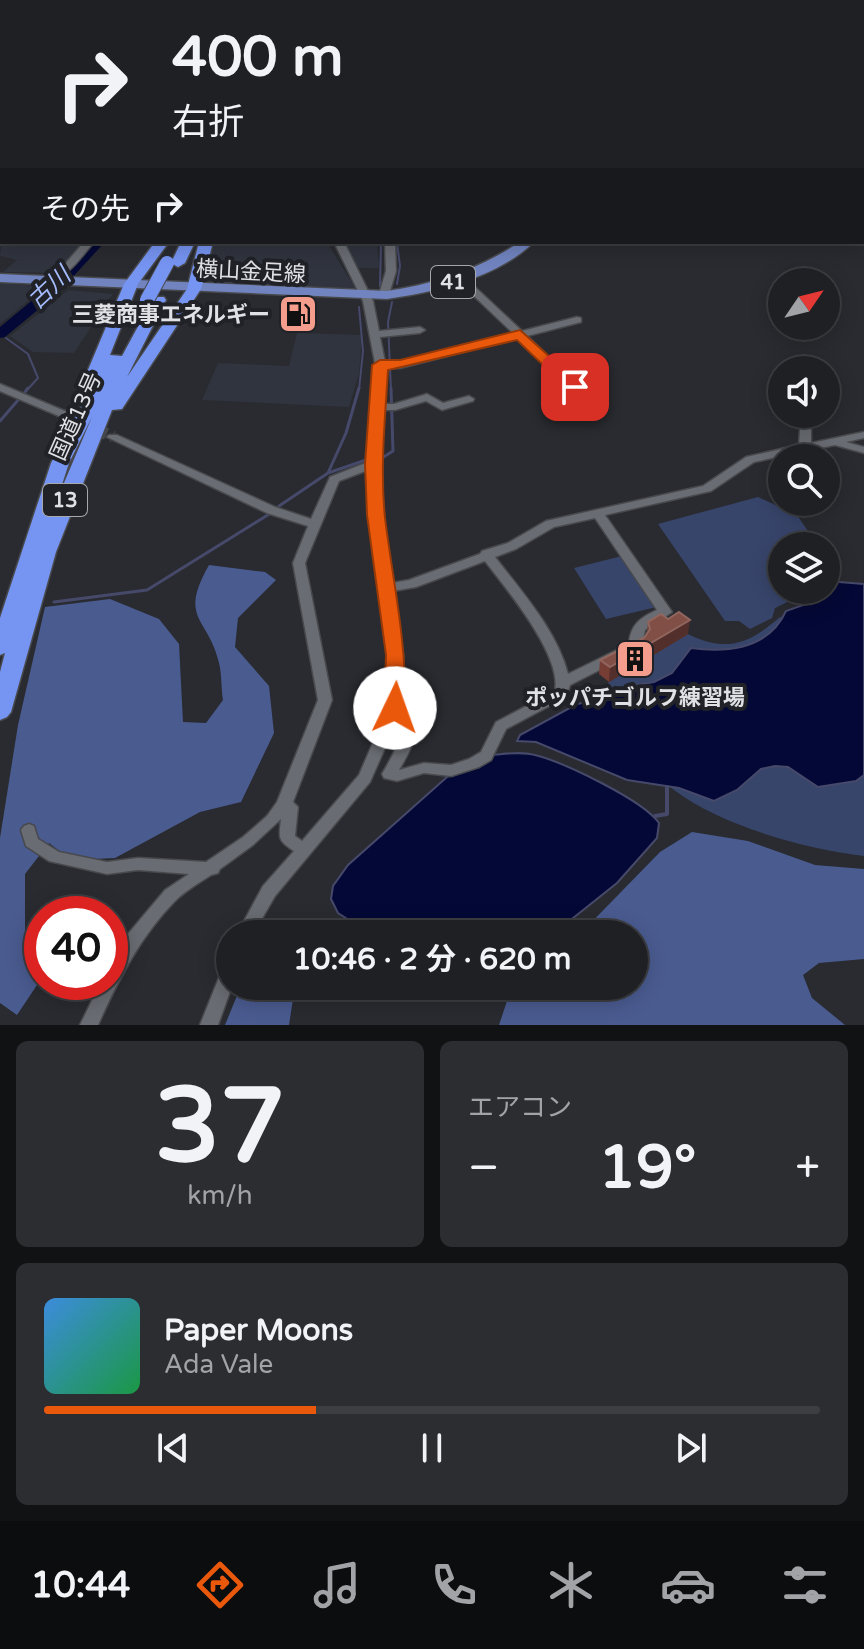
<!DOCTYPE html>
<html lang="ja">
<meta charset="utf-8">
<style>
body{margin:0;font-family:"Varela Round","Noto Sans JP",sans-serif;background:#2c2d31;color:#f1f3f6;height:100vh;display:flex;flex-direction:column;font-size:30px;white-space:nowrap}
*{box-sizing:border-box;margin:0}
p{font-size:26px;color:#a1a3a6}
.icon{flex:none;width:44px;height:44px;fill:none;stroke:currentColor;stroke-width:2;stroke-linecap:round;stroke-linejoin:round}
.map{position:relative;height:1025px;overflow:hidden}
.side{display:flex;flex-direction:column;gap:16px;padding:16px;background:#111214;flex:1}
.side>*{flex:none}
.top-card{position:absolute;left:0px;top:0px;width:864px;height:244px;box-shadow:0 4px 20px #0003,0 0 0 2px #3c3e41;background:#1f2024;color:#f1f3f6;overflow:hidden}
.needle{width:52px;rotate:55deg}
.fabs{position:absolute;left:768px;top:268px;display:grid;gap:16px}
.fabs a{display:grid;place-items:center;width:72px;height:72px;border-radius:50%;background:#1f2024;box-shadow:0 4px 20px #0003,0 0 0 2px #3c3e41;font-size:40px}
.speed{position:absolute;left:24px;top:896px;display:flex;gap:16px;font-size:40px;font-weight:700;text-align:center}
.speed>*{display:grid;place-content:center;width:104px;height:104px;border-radius:50%;background:#1f2024;box-shadow:0 4px 20px #0003,0 0 0 2px #3c3e41;line-height:1}
.speed .limit{border:12px solid #d22;background:#fff;color:#111}
.pin{position:absolute;display:grid;place-items:center;width:68px;height:68px;color:#fff;margin:-34px;border-radius:16px;box-shadow:0 4px 12px #0006}
.me{position:absolute;width:88px;margin:-44px;rotate:3deg;stroke-linejoin:round;filter:drop-shadow(0 0 6px #0008)}
.turn{display:flex;align-items:center;gap:28px;height:168px;padding:0 40px;font-size:36px}
.turn .icon{width:104px;height:104px;stroke-width:2.5}
.turn b{display:block;font-size:56px;line-height:68px}
.then{display:flex;align-items:center;height:76px;padding:0 40px;background:#0003;gap:16px;font-size:30px}
.big{font-size:60px;font-weight:700;line-height:1.1}
.side .tile{flex:1;display:flex;flex-direction:column;justify-content:center;gap:12px;min-width:0;padding:0 28px;border-radius:12px;background:#2c2d31}
.side .dial{align-items:center;gap:0}
.dial b{font-size:104px;line-height:1}
.song{display:flex;align-items:center;gap:24px}
.cover{width:96px;height:96px;border-radius:12px;background:linear-gradient(135deg,hsl(210 70% 55%),hsl(140 70% 35%))}
.played{height:8px;border-radius:4px;background:linear-gradient(90deg,#ea580c 35%,#3c3e41 35%)}
.keys{display:flex;justify-content:space-around;direction:ltr}
.heat{display:flex;justify-content:space-between;align-items:center;font-size:44px;direction:ltr}
.side .tiles{flex:1;display:grid;gap:16px;grid-template-columns:1fr 1fr}
.tile:last-child{grid-column:span 2}
.trip{position:absolute;left:216px;top:920px;width:432px;height:80px;border-radius:40px;background:#1f2024;box-shadow:0 4px 20px #0003,0 0 0 2px #3c3e41;font-weight:700;line-height:80px;text-align:center}
.tabs{display:flex;height:128px;justify-content:space-around;align-items:center;background:#0c0d0e;color:#a1a3a6}
.tabs .icon{width:56px;height:56px}
.tabs .selected{color:#ea580c}
.tabs b{font-size:36px;color:#f1f3f6}
.map>svg:first-child{display:block}
.built{fill:#30343e}
.green{fill:#38456b}
.forest{fill:#4a5b90}
.water{fill:#040836;stroke:#46496a;stroke-width:2}
.lines{fill:none;stroke-linecap:round;stroke-linejoin:round}
.stream-far2{stroke:#46496a;stroke-width:2}
.stream-far1{stroke:#46496a;stroke-width:3}
.stream{stroke:#46496a;stroke-width:4}
.river{fill:#040836;fill-rule:evenodd}
.minor-tunnel{stroke:#44464b;stroke-width:12;stroke-dasharray:12 6;stroke-linecap:butt}
.minor-casing{stroke:#48494d;stroke-width:3}
.major-casing{stroke:#48494d;stroke-width:3}
.highway-casing{stroke:#48494d;stroke-width:3}
.minor{fill:#696c72;fill-rule:evenodd}
.major{fill:#7184bf;fill-rule:evenodd}
.highway{fill:#7694f2;fill-rule:evenodd}
.rail{stroke:#808286;stroke-width:2;stroke-dasharray:6 6;stroke-linecap:butt}
.highway-bridge-casing{stroke:#48494d;stroke-width:16;stroke-linecap:butt}
.highway-bridge{stroke:#7694f2;stroke-width:14}
.wall{fill:#753d33}
.shaded-wall{fill:#522f2a}
.building{fill:#814f46;stroke:#90665f;stroke-width:2}
.route{fill:#ea580c;stroke:#983908;stroke-width:2}
.labels{text-anchor:middle;stroke-width:8;stroke-linejoin:round;paint-order:stroke}
.shield{fill:#202227;stroke:#a6a8ac;stroke-width:2}
.shield-label{font-size:20px;font-weight:bold;fill:#e0e1e5}
.street-label{font-size:22px;fill:#e0e1e5;stroke:#202227}
.poi-label{font-size:22px;font-weight:bold;fill:#e0e1e5;stroke:#202227;text-anchor:end}
.water-label{font-size:24px;font-style:italic;fill:#a5bcfc;stroke:#202227}
</style>
<div class="map">
<svg width="864" height="1025" viewBox="0 0 864 1025">
<rect width="100%" height="100%" fill="#292b30"/>
<path class="built" d="M2 239V242H86L57 273 3 272 17 260 0 256Z
M327 242 355 288 230 285 215 283 201 274 215 243Z
M342 242H377L379 268H358Z
M0 283 45 287 0 324Z
M68 290 113 294 74 353 33 352 10 336Z
M297 333 362 335 359 374 349 407 202 400 218 363 289 366Z"/>
<path class="green" d="M758 497 797 515 818 546H782V590H803L804 594 775 608 772 618 750 629 739 621H725L658 524Z
M626 555 661 606 606 619 574 568Z
M780 617 800 626 864 675V856C805 849 722 826 674 790 643 767 615 739 585 714L609 682 688 634C726 653 749 644 780 617Z"/>
<path class="forest" d="M209 565 265 572 276 580 238 618 235 647 269 686 274 733 241 802 200 812 115 858 71 860 49 843 25 874V942L41 979 17 1015 0 1003V838L18 725 45 607 110 599 159 619 179 644 183 722 206 723 223 700C221 688 222 675 219 663 208 616 178 620 209 565Z
M692 832 748 841 815 865 864 869V959L819 963 803 975 812 998 845 1025H499L507 1001 523 986H634V934H580L660 852Z
M241 986H295L289 1025H225Z"/>
<path class="water" d="M826 581 864 584V775L856 781 818 787 788 767 775 766 761 769 737 790 714 801 679 788 627 780 536 742 517 741 520 735 577 704 598 700 625 687 654 682 672 673 691 648C729 653 769 648 786 611L806 604 811 590H826Z
M491 755C505 754 521 751 535 755 563 762 643 800 659 823L657 838 617 883 553 934H371L338 913 331 899 333 886 348 865 447 777Z"/>
<g class="lines">
<path class="stream-far2" d="M244 0 248 2
M259 0 263 2
M397 242 400 266 397 284
M380 286 381 242
M6 338 28 354 38 378 27 390
M359 390 363 351 359 307
M391 390 388 322 392 302"/>
<path class="stream-far1" d="M25 392 28 388
M0 421 19 399
M382 458 393 451 391 388
M328 473 346 433 359 388
M279 506 328 473 366 460
M54 602 147 590 271 513"/>
<path class="stream" d="M655 816 667 814V787"/>
<path class="river" d="M103 0H114L115 2H104Z
M92 242H105L57 294 5 337 0 338V327L47 288Z"/>
<path class="minor-tunnel" d="M63 414 113 437"/>
<g class="minor-casing">
<path id="minor" d="M96 0H104L106 2H98Z
M803 0H816L819 2H806Z
M84 242H94C80 258 66 281 44 281V277L58 272Z
M334 242H344L373 301 379 331 420 327 425 330 420 333 380 337 385 362H400L513 333 454 277 452 275 457 272 460 273 522 331 577 317 581 318V322L527 336 598 404 593 407 589 406 518 338 400 368H385L383 404H394L427 394 443 403 469 396 474 399 473 401 442 410 426 401 395 410H383L380 464 382 515 392 583 409 580 480 554 482 551 508 543 546 521 703 486 746 457 799 445 801 414H811V443L864 432V438L846 442 864 447V453L835 445 754 462 711 491 605 515 672 612 645 630 641 649 570 685 566 697 506 729 491 760 479 767 451 776 424 773 397 781 384 778 382 774C392 757 400 743 402 723H396L370 782 275 896 253 934H237L263 886 294 851C277 840 279 838 281 819L253 845 220 869 218 873 211 875C199 883 185 891 175 901 140 937 118 980 98 1025H80L101 982H110V965L128 934 165 890 189 874 138 870 107 874 49 861 26 846 21 830 24 826 29 824 34 826 38 839 59 852 107 862 138 858 206 862 243 837 267 816 277 802 318 700 293 563 308 526 267 513 107 437 109 435H117L275 507 311 519 330 477 368 462 375 363 363 301ZM368 470 370 515 389 655 388 708 359 775 302 841 295 836 298 807 293 802 332 700 305 563 339 481ZM595 518 657 610C641 617 630 625 629 644L568 674C557 631 522 592 495 557L516 549 554 527ZM485 561C507 590 562 655 555 691L496 722 481 752 469 759 451 765 424 763 399 770C409 753 420 734 414 714L400 713 402 708 403 655 393 591 416 587Z
M385 242H395L396 271 390 291 385 294 380 291 386 271Z
M0 384 67 412 68 414 63 417 59 416 0 391Z
M230 963V986H232L218 1025H200L224 965Z"/>
</g>
<g class="major-casing">
<path id="major" d="M520 242H534C497 278 436 292 387 299L0 282V274L387 291C436 284 479 269 520 242Z"/>
</g>
<g class="highway-casing">
<path id="highway" d="M0 12H2V19H0Z
M155 242H169L138 284 110 355 122 356 154 297H164L166 300 127 377 187 289 199 242H213L201 289 122 409 112 410 56 552 11 712 7 717 0 720V672L5 653 0 655V618L51 463 88 394 80 389 124 284ZM92 417 58 497 69 463Z
M181 242H195L185 263 178 267 171 263Z"/>
</g>
<use href="#minor" class="minor"/>
<use href="#major" class="major"/>
<use href="#highway" class="highway"/>
<path class="rail" d="M194 2 200 0"/>
<g class="highway-bridge-casing">
<path id="highway-bridge" d="M147 300 167 263"/>
</g>
<use href="#highway-bridge" class="highway-bridge"/>
</g>
<path class="wall" d="M648 622 688 634 609 682 599 674 600 660 644 638 647 633Z"/>
<path class="shaded-wall" d="M690 620 688 634 609 682 610 667Z"/>
<path class="building" d="M679 612 690 620 610 667 600 660 644 638 650 629 648 622 661 614 668 619Z"/>
<path class="route" d="M520 330 580 384V390H569L517 340 388 370C385 419 380 469 385 518 393 582 407 643 405 708L402 713H387L384 708 386 655 367 515 365 464 372 365 380 360H400Z"/>
<defs>
<g id="fuel-square" transform="scale(2)"><rect x="-9" y="-9" width="18" height="18" rx="4" fill="#f49d8c" stroke="#202227"/><path d="M-5.5-6h7V0h2V4h1.3V-2.5L3-4.5l.8-.8L6-3V5H2.5V1h-1V6h-7ZM-4.2-4.7v3.2H.2V-4.7Z" fill="#111"/></g>
<g id="building-square" transform="scale(2)"><rect x="-9" y="-9" width="18" height="18" rx="4" fill="#f49d8c" stroke="#202227"/><path d="M-4-6H4V6H1V3H-1V6H-4ZM-2.5-4.3h1.7v1.8h-1.7ZM.8-4.3h1.7v1.8H.8ZM-2.5-1h1.7V.8h-1.7ZM.8-1h1.7V.8H.8Z" fill="#111"/></g>
</defs>
<g fill-rule="evenodd">
<use href="#fuel-square" x="298" y="314"/>
<use href="#building-square" x="635" y="659"/>
</g>
<g class="labels">
<g class="shield">
<rect x="431" y="266" width="44" height="32" rx="6"/>
<rect x="43" y="484" width="44" height="32" rx="6"/>
</g>
<g class="shield-label">
<text x="453" y="289">41</text>
<text x="65" y="507">13</text>
</g>
<g class="street-label">
<text transform="translate(251 271) rotate(3)" y="8">横山金足線</text>
<text transform="translate(75 416) rotate(-66)" y="8">国道13号</text>
</g>
<g class="poi-label">
<text x="270" y="322">三菱商事エネルギー</text>
<text x="635" y="705" text-anchor="middle">ポッパチゴルフ練習場</text>
</g>
<g class="water-label">
<text transform="translate(49 288) rotate(-43)" y="8">古川</text>
</g>
</g>
</svg>
<div class="fabs">
<a><svg class="needle" viewBox="-14 -14 28 28"><path d="M0-13l5 13h-10z" fill="#e53935"/><path d="M0 13l5-13h-10z" fill="#a1a3a6"/></svg></a>
<a><svg class="icon" aria-label="sound" viewBox="0 0 24 24"><path d="M4 9h4l5-4v14l-5-4H4zM17 9q2 3 0 6"/></svg></a>
<a><svg class="icon" aria-label="search" viewBox="0 0 24 24"><circle cx="10" cy="10" r="6"/><path d="M15 15l6 6"/></svg></a>
<a><svg class="icon" aria-label="layers" viewBox="0 0 24 24"><path d="M12 4l9 5-9 5-9-5zM3 14l9 5 9-5"/></svg></a>
</div>
<div class="speed"><div class="limit">40</div></div>
<div class="pin" style="left:575px;top:387px;background:#d93025"><svg class="icon" aria-label="arrive" viewBox="0 0 24 24"><path d="M6 21V4h12l-3 4 3 4H6"/></svg></div>
<svg class="me" style="left:395px;top:708px" viewBox="-20 -20 40 40"><circle r="19" fill="#fff"/><path d="M0-13L10 11 0 6-10 11z" fill="#ea580c"/></svg>
<div class="trip">10:46 · 2 分 · 620 m</div>
<div class="top-card">
<div class="turn"><svg class="icon" aria-label="right" viewBox="0 0 24 24"><path d="M7 20v-9h11M14 6l5 5-5 5"/></svg><div><b>400 m</b>右折</div></div>
<div class="then">その先<svg class="icon" aria-label="right" viewBox="0 0 24 24"><path d="M7 20v-9h11M14 6l5 5-5 5"/></svg></div>
</div>
</div>
<section class="side">
<div class="tiles">
<div class="tile dial"><b>37</b><p>km/h</p></div>
<div class="tile"><p>エアコン</p>
<div class="heat"><a>−</a><b class="big">19°</b><a>+</a></div>
</div>
<div class="tile">
<div class="song"><i class="cover"></i><div><b>Paper Moons</b><p>Ada Vale</p></div></div>
<div class="played"></div>
<div class="keys"><svg class="icon" aria-label="previous" viewBox="0 0 24 24"><path d="M18 5L8 12l10 7zM5 5v14"/></svg><svg class="icon" aria-label="pause" viewBox="0 0 24 24"><path d="M8 5v14M16 5v14"/></svg><svg class="icon" aria-label="next" viewBox="0 0 24 24"><path d="M6 5l10 7-10 7zM19 5v14"/></svg></div>
</div>
</div>
</section>
<nav class="tabs">
<b>10:44</b>
<svg class="icon selected" aria-label="directions" viewBox="0 0 24 24"><path d="M12 3l9 9-9 9-9-9zM9 14v-3h6M13 9l2 2-2 2"/></svg>
<svg class="icon" aria-label="music" viewBox="0 0 24 24"><path d="M9 18V5l10-2v13"/><circle cx="6" cy="18" r="3"/><circle cx="16" cy="16" r="3"/></svg>
<svg class="icon" aria-label="phone" viewBox="0 0 24 24"><path d="M5 4h4l2 5-3 2q2 4 5 5l2-3 5 2v4C11 20 4 13 5 4z"/></svg>
<svg class="icon" aria-label="climate" viewBox="0 0 24 24"><path d="M12 3v18M4 7l16 10M4 17L20 7"/></svg>
<svg class="icon" aria-label="car" viewBox="0 0 24 24"><path d="M5 17H2v-5l4-1 3-4h7l3 4 3 1v5h-3M9 17h6M6 11h13"/><circle cx="7" cy="17" r="2"/><circle cx="17" cy="17" r="2"/></svg>
<svg class="icon" aria-label="filters" viewBox="0 0 24 24"><path d="M4 7h16M4 17h16"/><circle cx="9" cy="7" r="2"/><circle cx="15" cy="17" r="2"/></svg>
</nav>
